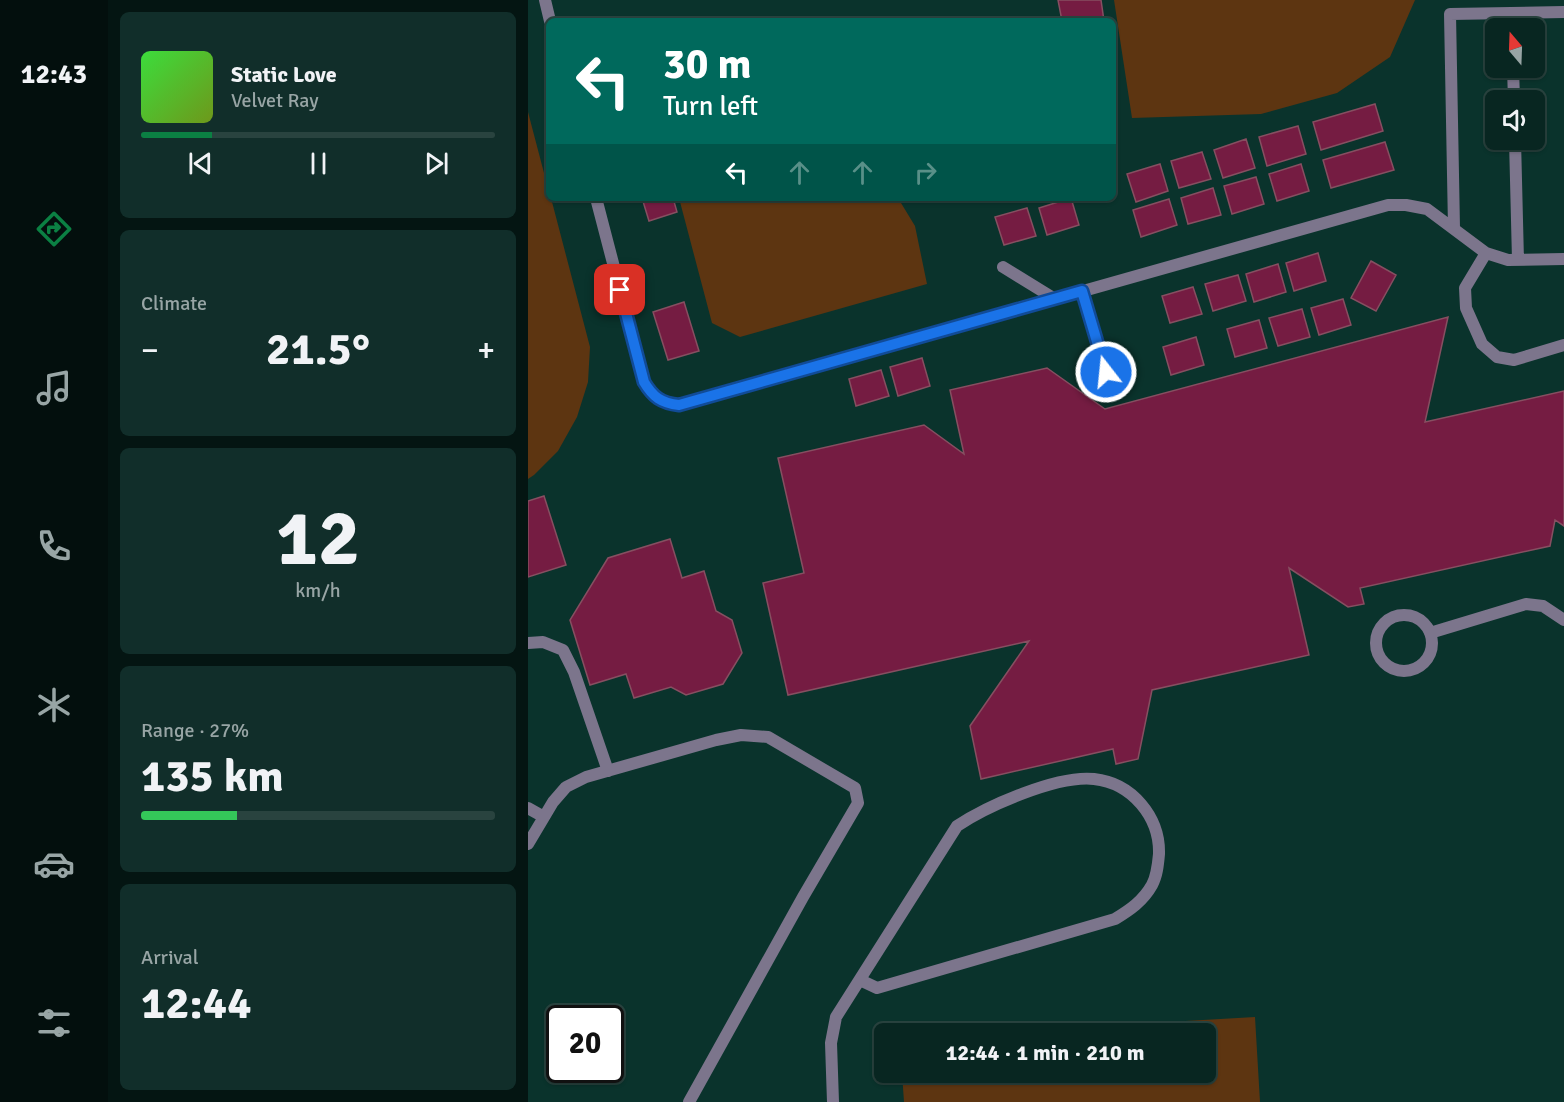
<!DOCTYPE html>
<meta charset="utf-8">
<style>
body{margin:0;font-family:Signika,sans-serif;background:#112e2a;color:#f1f3f6;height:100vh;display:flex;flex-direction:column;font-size:22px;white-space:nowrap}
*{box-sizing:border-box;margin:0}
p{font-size:20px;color:#98a5a5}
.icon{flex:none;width:33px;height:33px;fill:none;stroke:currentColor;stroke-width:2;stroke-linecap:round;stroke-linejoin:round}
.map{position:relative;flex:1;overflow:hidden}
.side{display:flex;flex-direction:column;gap:12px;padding:12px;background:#041512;width:420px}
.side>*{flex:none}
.guide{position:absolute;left:18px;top:18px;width:570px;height:183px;border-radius:9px;box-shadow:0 2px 4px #0004,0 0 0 2px #29433f;background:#00695c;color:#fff;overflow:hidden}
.needle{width:39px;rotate:341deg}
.tools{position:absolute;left:957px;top:18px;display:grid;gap:12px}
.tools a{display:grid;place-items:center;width:60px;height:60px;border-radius:9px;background:#082621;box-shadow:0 2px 4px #0004,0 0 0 2px #29433f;font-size:30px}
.speed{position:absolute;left:18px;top:1005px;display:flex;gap:12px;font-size:30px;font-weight:700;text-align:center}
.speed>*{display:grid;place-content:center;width:78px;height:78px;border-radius:50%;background:#082621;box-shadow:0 2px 4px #0004,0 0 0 2px #29433f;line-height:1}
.speed .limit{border:3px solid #111;border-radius:9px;background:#fff;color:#111}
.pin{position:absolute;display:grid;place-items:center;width:51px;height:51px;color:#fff;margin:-26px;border-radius:12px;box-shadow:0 3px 9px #0006}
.me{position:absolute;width:66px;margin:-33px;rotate:344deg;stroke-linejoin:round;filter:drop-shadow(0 0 4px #0008)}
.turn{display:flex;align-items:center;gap:21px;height:126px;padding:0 18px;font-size:27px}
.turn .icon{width:78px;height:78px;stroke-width:2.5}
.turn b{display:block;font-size:42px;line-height:51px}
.lanes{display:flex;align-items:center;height:57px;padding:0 18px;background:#0003;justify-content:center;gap:30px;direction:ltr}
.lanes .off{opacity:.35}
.big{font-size:45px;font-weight:800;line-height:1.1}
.side .card{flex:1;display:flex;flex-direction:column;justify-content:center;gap:9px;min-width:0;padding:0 21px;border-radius:9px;background:#112e2a}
.side .dial{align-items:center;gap:0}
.dial b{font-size:78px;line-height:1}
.song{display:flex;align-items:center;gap:18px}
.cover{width:72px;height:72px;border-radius:9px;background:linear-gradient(135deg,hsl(120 70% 55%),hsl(80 70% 35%))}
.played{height:6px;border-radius:3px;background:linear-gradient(90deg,#0b8043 20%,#29433f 20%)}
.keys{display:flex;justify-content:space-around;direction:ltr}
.heat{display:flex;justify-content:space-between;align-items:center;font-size:33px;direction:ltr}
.charge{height:9px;border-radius:4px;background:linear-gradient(90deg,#34c759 27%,#29433f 0)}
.trip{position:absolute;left:346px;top:1023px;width:342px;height:60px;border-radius:9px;background:#082621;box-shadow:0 2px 4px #0004,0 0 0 2px #29433f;font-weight:800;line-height:60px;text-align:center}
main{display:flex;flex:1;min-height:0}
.dock{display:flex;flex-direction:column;width:108px;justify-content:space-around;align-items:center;background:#030f0d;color:#98a5a5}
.dock .icon{width:42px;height:42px}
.dock .active{color:#0b8043}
.dock b{font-size:27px;color:#f1f3f6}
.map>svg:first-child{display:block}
.green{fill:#5d3511}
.building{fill:#751c42;stroke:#864f61;stroke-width:1.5}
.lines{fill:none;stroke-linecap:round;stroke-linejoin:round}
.service{stroke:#7c758c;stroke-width:12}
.route-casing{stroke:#114b97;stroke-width:15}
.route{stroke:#1a73e8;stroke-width:10}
</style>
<main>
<nav class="dock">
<b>12:43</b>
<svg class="icon active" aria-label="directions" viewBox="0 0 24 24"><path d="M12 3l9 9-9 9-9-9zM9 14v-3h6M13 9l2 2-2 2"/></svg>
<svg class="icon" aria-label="music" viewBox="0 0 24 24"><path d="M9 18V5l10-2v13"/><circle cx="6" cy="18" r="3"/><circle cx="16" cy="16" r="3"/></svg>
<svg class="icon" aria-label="phone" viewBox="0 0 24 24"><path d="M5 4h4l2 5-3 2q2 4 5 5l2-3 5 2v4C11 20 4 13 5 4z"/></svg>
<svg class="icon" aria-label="climate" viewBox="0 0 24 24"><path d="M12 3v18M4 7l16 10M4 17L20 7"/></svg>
<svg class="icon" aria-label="car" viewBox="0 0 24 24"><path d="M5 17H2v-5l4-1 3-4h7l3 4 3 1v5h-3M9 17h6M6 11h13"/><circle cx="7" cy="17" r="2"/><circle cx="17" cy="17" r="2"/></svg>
<svg class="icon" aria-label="filters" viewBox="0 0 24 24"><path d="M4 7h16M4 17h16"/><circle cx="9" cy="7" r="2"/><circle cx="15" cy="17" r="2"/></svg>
</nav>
<section class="side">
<div class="card">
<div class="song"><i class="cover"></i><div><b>Static Love</b><p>Velvet Ray</p></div></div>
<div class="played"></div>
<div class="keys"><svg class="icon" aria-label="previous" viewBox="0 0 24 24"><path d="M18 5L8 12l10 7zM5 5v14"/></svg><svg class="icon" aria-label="pause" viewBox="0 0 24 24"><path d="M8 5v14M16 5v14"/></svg><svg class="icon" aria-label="next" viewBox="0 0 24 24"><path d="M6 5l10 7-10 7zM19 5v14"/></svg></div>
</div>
<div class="card"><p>Climate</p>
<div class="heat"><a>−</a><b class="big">21.5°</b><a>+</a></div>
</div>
<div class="card dial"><b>12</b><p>km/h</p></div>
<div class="card"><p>Range · 27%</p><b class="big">135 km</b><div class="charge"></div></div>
<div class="card"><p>Arrival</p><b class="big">12:44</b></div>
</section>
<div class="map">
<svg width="1036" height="1102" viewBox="0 0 1036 1102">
<rect width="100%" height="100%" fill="#0a332c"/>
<path class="green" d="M586 0H887L862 57 809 93 733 114 604 118Z
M0 112 21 192V198H23L62 347 60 382 49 417 30 451 6 475 0 479Z
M151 198H370L387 226 399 284 212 337 184 323Z
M727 1017 732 1102H376L374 1073 678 1072V1034L451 1033Z"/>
<path class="building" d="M530 0H573L576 21H534Z
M847 104 855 131 793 150 785 122Z
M770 126 778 154 739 166 731 137Z
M718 139 727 168 695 178 686 150Z
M857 142 866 170 803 188 795 160Z
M674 152 683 179 651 188 643 161Z
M632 164 640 191 608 202 599 174Z
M773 164 781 191 749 201 741 174Z
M728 177 736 204 704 214 696 186Z
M685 188 693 215 660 224 653 198Z
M114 198H145L149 212 121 221Z
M543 198 551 225 519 235 511 208Z
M641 199 649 225 613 237 605 210Z
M499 208 508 236 476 245 467 217Z
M790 253 798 281 766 291 758 263Z
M843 261 868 275 848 311 823 298Z
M750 264 758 292 726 302 718 274Z
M710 275 718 301 685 311 677 284Z
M665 287 674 314 642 323 634 296Z
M815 299 823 325 791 335 783 308Z
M156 302 171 351 140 360 125 312Z
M774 309 782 337 750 346 741 318Z
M920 317 897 422 1036 391V526L1027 520 1022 546 832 588 836 604 820 607 761 568 781 655 624 690 610 759 588 764 585 749 453 779 442 726 501 641 260 695 235 583 276 573 250 458 396 425 436 454 422 390 519 368 577 409Z
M731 320 739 348 707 357 699 329Z
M668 337 676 365 643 375 635 347Z
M394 358 402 386 370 396 362 367Z
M353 370 361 396 328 406 321 379Z
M16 496 38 565 0 577V501Z
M142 539 154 578 176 571 188 611 204 620 214 653 195 684 158 695 143 687 106 698 98 674 62 685 42 620 80 558Z"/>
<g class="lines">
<path class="service" d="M17 0 22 21
M983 13V28
M985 68 986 100
M987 140 990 260
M68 198 116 382C125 397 133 403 151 405L860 205H878L899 209 958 253 980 260 1036 259
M926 228 922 14 1036 12
M958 253 937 288 938 308 954 344 969 357 986 360 1036 345
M475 267 527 299
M554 291 578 372
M848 643a28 28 0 1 1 56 0a28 28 0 1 1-56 0Z
M902 633 998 604 1015 606 1036 620
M0 643 15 642 35 650 46 672 80 771
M0 808 16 817
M0 844 25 802 38 787 58 777 188 740 213 735 240 737 327 788 330 803 275 897 161 1102
M305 1102 303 1043 308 1017 429 826C459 806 529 775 566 779 604 783 632 817 631 854 630 865 629 876 624 885 615 901 602 910 587 919L349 988 332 980"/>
</g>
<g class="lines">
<g class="route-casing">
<path id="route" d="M92 290 116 382C125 397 133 403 151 405L554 291 578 372"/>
</g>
<use href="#route" class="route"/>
</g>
</svg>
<div class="tools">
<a><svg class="needle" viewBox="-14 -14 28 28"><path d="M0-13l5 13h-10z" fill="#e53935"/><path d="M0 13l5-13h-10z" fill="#98a5a5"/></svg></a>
<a><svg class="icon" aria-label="sound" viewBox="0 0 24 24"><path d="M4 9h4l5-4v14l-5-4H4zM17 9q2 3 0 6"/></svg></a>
</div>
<div class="speed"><div class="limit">20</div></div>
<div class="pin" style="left:92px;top:290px;background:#d93025"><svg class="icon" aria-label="arrive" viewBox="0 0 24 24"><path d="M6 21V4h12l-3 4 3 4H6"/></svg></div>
<svg class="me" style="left:578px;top:372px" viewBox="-20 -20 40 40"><circle r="17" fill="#1a73e8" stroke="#fff" stroke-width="3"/><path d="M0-11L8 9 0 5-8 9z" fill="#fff"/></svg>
<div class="trip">12:44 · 1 min · 210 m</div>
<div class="guide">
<div class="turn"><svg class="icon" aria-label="left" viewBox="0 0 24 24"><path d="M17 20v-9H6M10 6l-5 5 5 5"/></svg><div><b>30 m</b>Turn left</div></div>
<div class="lanes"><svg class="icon" aria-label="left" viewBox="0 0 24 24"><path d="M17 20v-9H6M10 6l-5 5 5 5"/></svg><svg class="icon off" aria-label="ahead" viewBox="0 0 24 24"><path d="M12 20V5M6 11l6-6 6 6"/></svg><svg class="icon off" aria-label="ahead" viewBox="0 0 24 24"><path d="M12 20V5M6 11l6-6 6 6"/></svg><svg class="icon off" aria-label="right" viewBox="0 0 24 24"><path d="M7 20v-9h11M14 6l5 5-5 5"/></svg></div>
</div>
</div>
</main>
